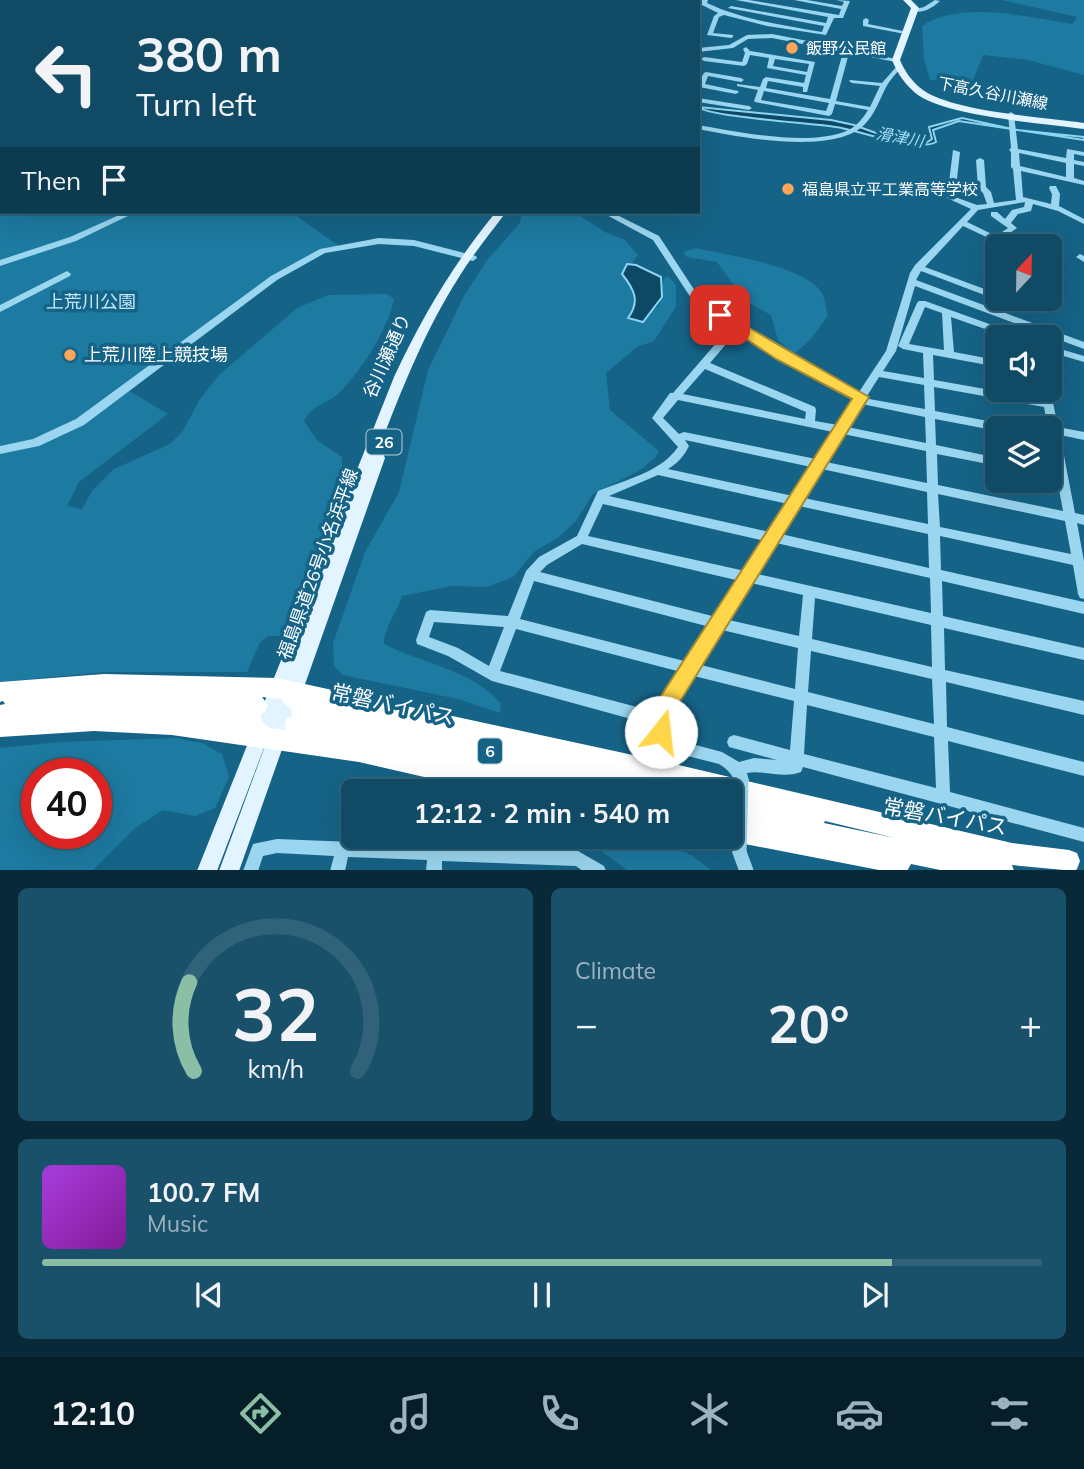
<!DOCTYPE html>
<meta charset="utf-8">
<style>
body{margin:0;font-family:Mulish,"Noto Sans JP",sans-serif;background:#19516b;color:#f1f3f6;height:100vh;display:flex;flex-direction:column;font-size:26px;white-space:nowrap}
*{box-sizing:border-box;margin:0}
p{font-size:23px;color:#9cb3bf}
.icon{flex:none;width:38px;height:38px;fill:none;stroke:currentColor;stroke-width:2;stroke-linecap:round;stroke-linejoin:round}
.map{position:relative;height:870px;overflow:hidden}
.details{display:flex;flex-direction:column;gap:18px;padding:18px;background:#092938;flex:1}
.details>*{flex:none}
.banner{position:absolute;left:0px;top:0px;width:700px;height:214px;box-shadow:0 7px 28px #0002,0 0 0 2px #306279;background:#104a65;color:#f1f3f6;overflow:hidden}
.needle{width:46px;rotate:22deg}
.buttons{position:absolute;left:985px;top:234px;display:grid;gap:14px}
.buttons a{display:grid;place-items:center;width:77px;height:77px;border-radius:10px;background:#104a65;box-shadow:0 7px 28px #0002,0 0 0 2px #306279;font-size:35px}
.speed{position:absolute;left:21px;top:758px;display:flex;gap:14px;font-size:35px;font-weight:700;text-align:center}
.speed>*{display:grid;place-content:center;width:91px;height:91px;border-radius:50%;background:#104a65;box-shadow:0 7px 28px #0002,0 0 0 2px #306279;line-height:1}
.speed .limit{border:10px solid #d22;background:#fff;color:#111}
.pin{position:absolute;display:grid;place-items:center;width:60px;height:60px;color:#fff;margin:-30px;border-radius:14px;box-shadow:0 4px 10px #0006}
.me{position:absolute;width:77px;margin:-38px;rotate:16deg;stroke-linejoin:round;filter:drop-shadow(0 0 5px #0008)}
.turn{display:flex;align-items:center;gap:24px;height:147px;padding:0 21px;font-size:32px}
.turn .icon{width:91px;height:91px;stroke-width:2.5}
.turn b{display:block;font-size:49px;line-height:60px}
.then{display:flex;align-items:center;height:66px;padding:0 21px;background:#0003;gap:14px;font-size:26px}
.big{font-size:52px;font-weight:700;line-height:1.1}
.details .widget{flex:1;display:flex;flex-direction:column;justify-content:center;gap:10px;min-width:0;padding:0 24px;border-radius:10px;background:#19516b}
.details .dial{align-items:center;gap:0}
.dial svg{height:182px;overflow:visible;fill:none;stroke:#306279;stroke-width:7;stroke-linecap:round;text-anchor:middle}
.dial text{fill:#f1f3f6;stroke:none}
.song{display:flex;align-items:center;gap:21px}
.cover{width:84px;height:84px;border-radius:10px;background:linear-gradient(135deg,hsl(280 70% 55%),hsl(290 70% 35%))}
.played{height:7px;border-radius:4px;background:linear-gradient(90deg,#8abfa5 85%,#306279 85%)}
.keys{display:flex;justify-content:space-around;direction:ltr}
.heat{display:flex;justify-content:space-between;align-items:center;font-size:38px;direction:ltr}
.details .tiles{flex:1;display:grid;gap:18px;grid-template-columns:1fr 1fr}
.widget:last-child{grid-column:span 2}
.trip{position:absolute;left:341px;top:779px;width:402px;height:70px;border-radius:10px;background:#104a65;box-shadow:0 7px 28px #0002,0 0 0 2px #306279;font-weight:700;line-height:70px;text-align:center}
.menu{display:flex;height:112px;justify-content:space-around;align-items:center;background:#061e28;color:#9cb3bf}
.menu .icon{width:49px;height:49px}
.menu .on{color:#8abfa5}
.menu b{font-size:32px;color:#f1f3f6}
.map>svg:first-child{display:block}
.green{fill:#1d7aa1;fill-rule:evenodd}
.water{fill:#0d4864;stroke:#8cd5f2;stroke-width:2}
.lines{fill:none;stroke-linecap:round;stroke-linejoin:round}
.river{fill:#0d4864;fill-rule:evenodd}
.major-tunnel{stroke:#387a99;stroke-width:9;stroke-dasharray:9 4.5;stroke-linecap:butt}
.minor{fill:#9ad6ef;fill-rule:evenodd}
.major{fill:#e2f4ff;fill-rule:evenodd}
.highway{fill:#fff;fill-rule:evenodd}
.minor-bridge{stroke:#9ad6ef;stroke-width:13}
.shaded-wall{fill:#185974}
.building{fill:#227fa6;stroke:#185974;stroke-width:2}
.route{fill:#ffd54a;stroke:#a68a30;stroke-width:2}
.poi-dot{fill:#ffa458;stroke:#156387;stroke-width:2.5}
.labels{text-anchor:middle;stroke-width:7;stroke-linejoin:round;paint-order:stroke}
.far-poi-label{font-size:16px;fill:#fff;stroke:#156387;text-anchor:start}
.far-street-label{font-size:16px;fill:#fff;stroke:#156387}
.far-water-label{font-size:16px;font-style:italic;fill:#a5dff6;stroke:#156387}
.shield{fill:#156387;stroke:#b9d0db;stroke-width:2}
.shield-label{font-size:16px;font-weight:bold;fill:#fff}
.park-label{font-size:18px;fill:#c0e9fb;stroke:#156387}
.poi-label{font-size:18px;fill:#fff;stroke:#156387;text-anchor:start}
.street-label{font-size:18px;fill:#fff;stroke:#156387}
.near-street-label{font-size:21px;fill:#fff;stroke:#156387}
</style>
<div class="map">
<svg width="1084" height="871" viewBox="0 0 1084 871">
<rect width="100%" height="100%" fill="#156387"/>
<path class="green" d="M1001 0H1084V75L1028 60 983 55 973 80H930L924 60 922 26C960 0 1027 17 1072 24L1077 17Z
M0 74 2 212H291L339 246 308 258 126 389 168 414 79 482 67 506 82 509 92 491 114 469 170 444 182 432 200 399 219 375 297 308 328 295 387 294 394 299C388 329 363 368 341 391 329 404 312 404 304 421L317 440 342 457V495L327 530 318 565 287 636H269L260 642 247 672H106L0 682Z
M523 212H574L605 232 625 240 638 255 628 268 635 311 646 313 659 306 664 278 668 276 676 285V307L654 341 637 347 606 373 610 410 659 451 655 458 639 471 593 494 576 521 558 538 535 551 513 577 487 587 452 586 402 596C397 613 384 627 384 644 423 664 472 669 501 704L500 713 458 699 343 675 334 666 333 643 365 552 399 492 428 370 464 296 488 259 519 224Z
M696 248C726 255 809 266 823 295 826 301 826 310 828 316L810 340 794 354 778 340 771 315 745 301 717 262 687 257 683 252Z
M175 738 202 743 222 754 229 777 215 808 195 816 163 810 135 828 93 870H0V748L61 742ZM37 774H96V833H37Z
M582 837H644L691 855 711 870H627Z"/>
<path class="water" d="M698 107 831 120 854 125 887 137 926 143 932 139 929 127 962 118 1017 130 1084 137V140L959 121 933 130 936 142C917 153 859 130 836 127 812 123 710 117 698 107Z
M627 264 636 265 661 277 662 297 643 322 628 318C640 302 635 290 622 274Z"/>
<g class="lines">
<path class="river" d="M0 55H2V61H0Z"/>
<path class="major-tunnel" d="M683 2 685 0"/>
<path class="minor" d="M9 0H15L16 2H10Z
M97 0H104L102 2H95Z
M147 0H153L154 2H148Z
M172 0H179L177 2H170Z
M187 0H193L192 2H185Z
M209 0H215L214 2H207Z
M369 0H375L374 2H368Z
M581 0 593 2H584Z
M702 0H708L707 3C743 20 783 25 822 32L824 26 728 8 731 6 826 23 828 17 736 0H749L839 15 841 9 794 0H807L842 6 844 2 836 0 850 1 843 18H834L826 35 767 26 724 15 719 17 713 33 733 35V37L731 38 707 35 714 16 718 13 702 5Z
M935 0 940 1C932 8 922 15 911 10L924 7Z
M866 18 869 20 868 24 908 32 905 34 863 26V20Z
M772 34 844 48 847 47 899 60 896 62 849 53 836 101 870 107 880 86 852 83 849 81 850 80 882 83 897 66 902 67C896 73 890 80 886 87 880 99 875 114 865 124 835 156 738 137 698 129V125C737 132 806 146 844 132 855 128 862 120 868 110L835 104 832 114 829 116 755 102 754 101 758 90 737 86V84L760 87 763 79 766 77 804 83 806 75 767 68 769 58 750 55 747 64 744 66 704 61 701 59 704 57 742 62 745 53 743 49 746 47 750 51 815 62 807 92H803V87L768 81 766 88 830 99 843 52 772 38 748 39 733 48 698 52V48L729 45 747 35ZM775 59 809 64 807 72 773 66ZM764 91 829 103 826 111 761 100Z
M0 46H2V50H0Z
M0 69H2V73H0Z
M706 72 741 78 744 80 741 82 708 76 705 84 738 91 739 92 736 94 699 87 698 83 704 73Z
M698 98 749 106 752 108 749 110 698 102Z
M1011 112 1014 114 1018 149 1066 158 1067 149 1084 152V156L1074 154V160L1084 162V166L1074 164V178L1084 181V185L1021 171 1023 197 1051 204 1052 194 1049 188 1050 186H1056L1060 194 1059 206 1084 219V224L1058 211 1033 204 1031 211 1018 214 1011 223 1017 228 997 242 963 226 925 267 998 294V299H1012L1035 308 1037 310 1035 312H1029L921 271 916 280 1084 342V349L915 286 896 351 883 371 924 378 923 353 903 349 898 346 917 303 919 301H925L995 326 998 338V367L933 355 934 380 1043 399 1041 390H1050V388L1058 427 1084 432V440L1060 435 1075 513 1084 515V525L1077 523 1084 561V599L1080 598 1078 594 1073 565 940 536 941 570 1084 602V614L942 581 943 616 1084 648V660L944 628 945 670 1084 701V715L946 682 947 727 1084 762V776L948 741 950 792 1084 828V842L803 767 801 772C783 779 765 770 747 773L749 781 747 786 742 788 737 786C733 776 729 770 719 764L664 750 658 745 653 725 492 681 448 656 417 644 416 640 426 612 430 610 508 616 526 571 539 557 577 536 598 491C625 480 661 472 678 447L652 418 670 393H673L731 326 689 295 653 240 601 212H611L659 236 695 291 723 313 784 353 859 392 886 351 910 273 915 265 971 209 947 198 953 150 960 152 955 197 977 205 987 204 983 193 978 188 976 160 980 158 984 160 986 187 991 192 994 203 1016 200 1013 169 1011 167V152L1009 150 1011 148 1008 114ZM1019 153 1066 163V177L1020 166ZM1025 202 1024 207 1012 210 1005 219 997 212H991V216L1008 228 996 236 967 222 978 210ZM925 307 942 313 944 350 909 344ZM951 317 988 330 991 359 954 352ZM737 331 778 357 855 398 838 425 815 421 816 410 815 407 710 363ZM705 369 806 412 805 419 683 394ZM879 377 924 385 925 409 869 399 867 396ZM934 387 1044 407 1048 429H1050V440L1063 511 938 485 937 454 998 466V458L936 445 935 419 998 431V429H1014L1009 425 935 411ZM678 400 833 432 816 459 684 432 679 434 663 418ZM862 404 925 417 926 443 847 427ZM843 434 926 451 927 483 826 462ZM685 440 811 467 793 496 668 469C678 463 684 456 689 446ZM822 469 927 492 928 524 804 498ZM658 475 788 504 770 532 609 496ZM938 494 1065 521 1071 554 940 527ZM603 504 765 541 745 571 588 536ZM799 506 928 534 929 568 781 534ZM776 543 930 578 931 613 757 574ZM582 544 740 581 716 617 540 572 547 565ZM534 581 710 627 688 662 520 619ZM751 583 803 595 799 636 729 620ZM815 598 931 625 932 667 812 639ZM434 622 504 627 489 666 458 648 429 637ZM516 629 681 672 656 712 500 671ZM722 630 798 648 795 689 701 665ZM811 651 932 679 934 724 808 692ZM694 676 794 701 790 750 734 735 729 737 727 742 729 747 777 760 754 758 739 762 722 752 673 739 669 736 666 721ZM807 705 934 737 936 788 804 754Z
M126 212H136L76 241 0 266V260L70 237Z
M379 238 414 240 476 256 477 258 473 261 414 246 379 244 325 253 277 280 84 425 39 446 0 454V446L33 439 76 419 271 276 320 249Z
M1080 254 1084 256V262L1076 257Z
M67 271 71 274 70 276 0 312V305Z
M1050 346 1084 356V362L1050 352Z
M277 839 578 851 604 866 606 871H583L576 866 442 861V871H426L427 860 348 857 345 871H330L334 856 277 853 263 856 258 871H243L253 844Z
M740 844 745 847 754 871H739L732 852 735 847Z"/>
<path class="major" d="M903 0H911L919 8 900 60C905 72 913 83 923 90 954 112 1044 117 1084 123V129C1042 123 951 117 918 95 906 86 897 73 892 60L911 8Z
M496 212H506C490 234 473 254 459 277 425 330 402 389 379 448L377 453 383 454 385 458 239 871H219L272 727 217 871H197L394 377C422 317 454 263 496 212Z"/>
<path class="highway" d="M104 674 277 678 670 763 1012 843 1069 850 1077 853 1080 861 1077 869 1074 871 1012 865 1014 871H945L911 864 907 871H884L724 840 723 836H732V791H565L542 786 544 791H485L359 762 172 735 94 731 0 737V705L5 704 3 701 0 702V682ZM262 697 282 699 285 705 291 708 292 716 287 718 284 725 286 730 270 728 262 722 261 714 265 712 268 705ZM825 821 895 838 824 823Z"/>
<path class="minor-bridge" d="M740 852 742 781"/>
</g>
<path class="shaded-wall" d="M2 31V43H0V32Z"/>
<path class="building" d="M609 0H641L643 2H610Z
M0 18H2V31L0 32Z"/>
<path class="route" d="M720 311 869 397 671 716 668 739 661 742 653 739 649 720 657 702 852 399 776 359 715 318V312Z"/>
<g class="poi-dot">
<circle cx="792" cy="48" r="7"/>
<circle cx="788" cy="189" r="7"/>
<circle cx="70" cy="355" r="7"/>
</g>
<g class="labels">
<g class="far-poi-label">
<text x="806" y="54">飯野公民館</text>
<text x="802" y="195">福島県立平工業高等学校</text>
</g>
<g class="far-street-label">
<text transform="translate(993 93) rotate(11)" y="6">下高久谷川瀬線</text>
</g>
<g class="far-water-label">
<text transform="translate(900 137) rotate(10)" y="6">滑津川</text>
</g>
<g class="shield">
<rect x="366.5" y="429.5" width="35" height="25" rx="5"/>
<rect x="478" y="738.5" width="24" height="25" rx="5"/>
</g>
<g class="shield-label">
<text x="384" y="448">26</text>
<text x="490" y="757">6</text>
</g>
<g class="park-label">
<text x="91" y="308">上荒川公園</text>
</g>
<g class="poi-label">
<text x="84" y="361">上荒川陸上競技場</text>
</g>
<g class="street-label">
<text transform="translate(387 356) rotate(-66)" y="6">谷川瀬通り</text>
<text transform="translate(318 564) rotate(-70)" y="6">福島県道26号小名浜平線</text>
</g>
<g class="near-street-label">
<text transform="translate(393 705) rotate(12)" y="7">常磐バイパス</text>
<text transform="translate(945 817) rotate(10)" y="7">常磐バイパス</text>
</g>
</g>
</svg>
<div class="buttons">
<a><svg class="needle" viewBox="-14 -14 28 28"><path d="M0-13l5 13h-10z" fill="#e53935"/><path d="M0 13l5-13h-10z" fill="#9cb3bf"/></svg></a>
<a><svg class="icon" aria-label="sound" viewBox="0 0 24 24"><path d="M4 9h4l5-4v14l-5-4H4zM17 9q2 3 0 6"/></svg></a>
<a><svg class="icon" aria-label="layers" viewBox="0 0 24 24"><path d="M12 4l9 5-9 5-9-5zM3 14l9 5 9-5"/></svg></a>
</div>
<div class="speed"><div class="limit">40</div></div>
<div class="pin" style="left:720px;top:315px;background:#d93025"><svg class="icon" aria-label="arrive" viewBox="0 0 24 24"><path d="M6 21V4h12l-3 4 3 4H6"/></svg></div>
<svg class="me" style="left:661px;top:732px" viewBox="-20 -20 40 40"><circle r="19" fill="#fff"/><path d="M0-13L10 11 0 6-10 11z" fill="#ffd54a"/></svg>
<div class="trip">12:12 · 2 min · 540 m</div>
<div class="banner">
<div class="turn"><svg class="icon" aria-label="left" viewBox="0 0 24 24"><path d="M17 20v-9H6M10 6l-5 5 5 5"/></svg><div><b>380 m</b>Turn left</div></div>
<div class="then">Then<svg class="icon" aria-label="arrive" viewBox="0 0 24 24"><path d="M6 21V4h12l-3 4 3 4H6"/></svg></div>
</div>
</div>
<section class="details">
<div class="tiles">
<div class="widget dial"><svg viewBox="0 0 100 80">
<path d="M14 69A42 42 0 1 1 86 69"/>
<path d="M14 69A42 42 0 0 1 12 30" stroke="#8abfa5"/>
<text x="50" y="56" font-size="32" font-weight="700">32</text>
<text x="50" y="72" font-size="11">km/h</text>
</svg></div>
<div class="widget"><p>Climate</p>
<div class="heat"><a>−</a><b class="big">20°</b><a>+</a></div>
</div>
<div class="widget">
<div class="song"><i class="cover"></i><div><b>100.7 FM</b><p>Music</p></div></div>
<div class="played"></div>
<div class="keys"><svg class="icon" aria-label="previous" viewBox="0 0 24 24"><path d="M18 5L8 12l10 7zM5 5v14"/></svg><svg class="icon" aria-label="pause" viewBox="0 0 24 24"><path d="M8 5v14M16 5v14"/></svg><svg class="icon" aria-label="next" viewBox="0 0 24 24"><path d="M6 5l10 7-10 7zM19 5v14"/></svg></div>
</div>
</div>
</section>
<nav class="menu">
<b>12:10</b>
<svg class="icon on" aria-label="directions" viewBox="0 0 24 24"><path d="M12 3l9 9-9 9-9-9zM9 14v-3h6M13 9l2 2-2 2"/></svg>
<svg class="icon" aria-label="music" viewBox="0 0 24 24"><path d="M9 18V5l10-2v13"/><circle cx="6" cy="18" r="3"/><circle cx="16" cy="16" r="3"/></svg>
<svg class="icon" aria-label="phone" viewBox="0 0 24 24"><path d="M5 4h4l2 5-3 2q2 4 5 5l2-3 5 2v4C11 20 4 13 5 4z"/></svg>
<svg class="icon" aria-label="climate" viewBox="0 0 24 24"><path d="M12 3v18M4 7l16 10M4 17L20 7"/></svg>
<svg class="icon" aria-label="car" viewBox="0 0 24 24"><path d="M5 17H2v-5l4-1 3-4h7l3 4 3 1v5h-3M9 17h6M6 11h13"/><circle cx="7" cy="17" r="2"/><circle cx="17" cy="17" r="2"/></svg>
<svg class="icon" aria-label="filters" viewBox="0 0 24 24"><path d="M4 7h16M4 17h16"/><circle cx="9" cy="7" r="2"/><circle cx="15" cy="17" r="2"/></svg>
</nav>
